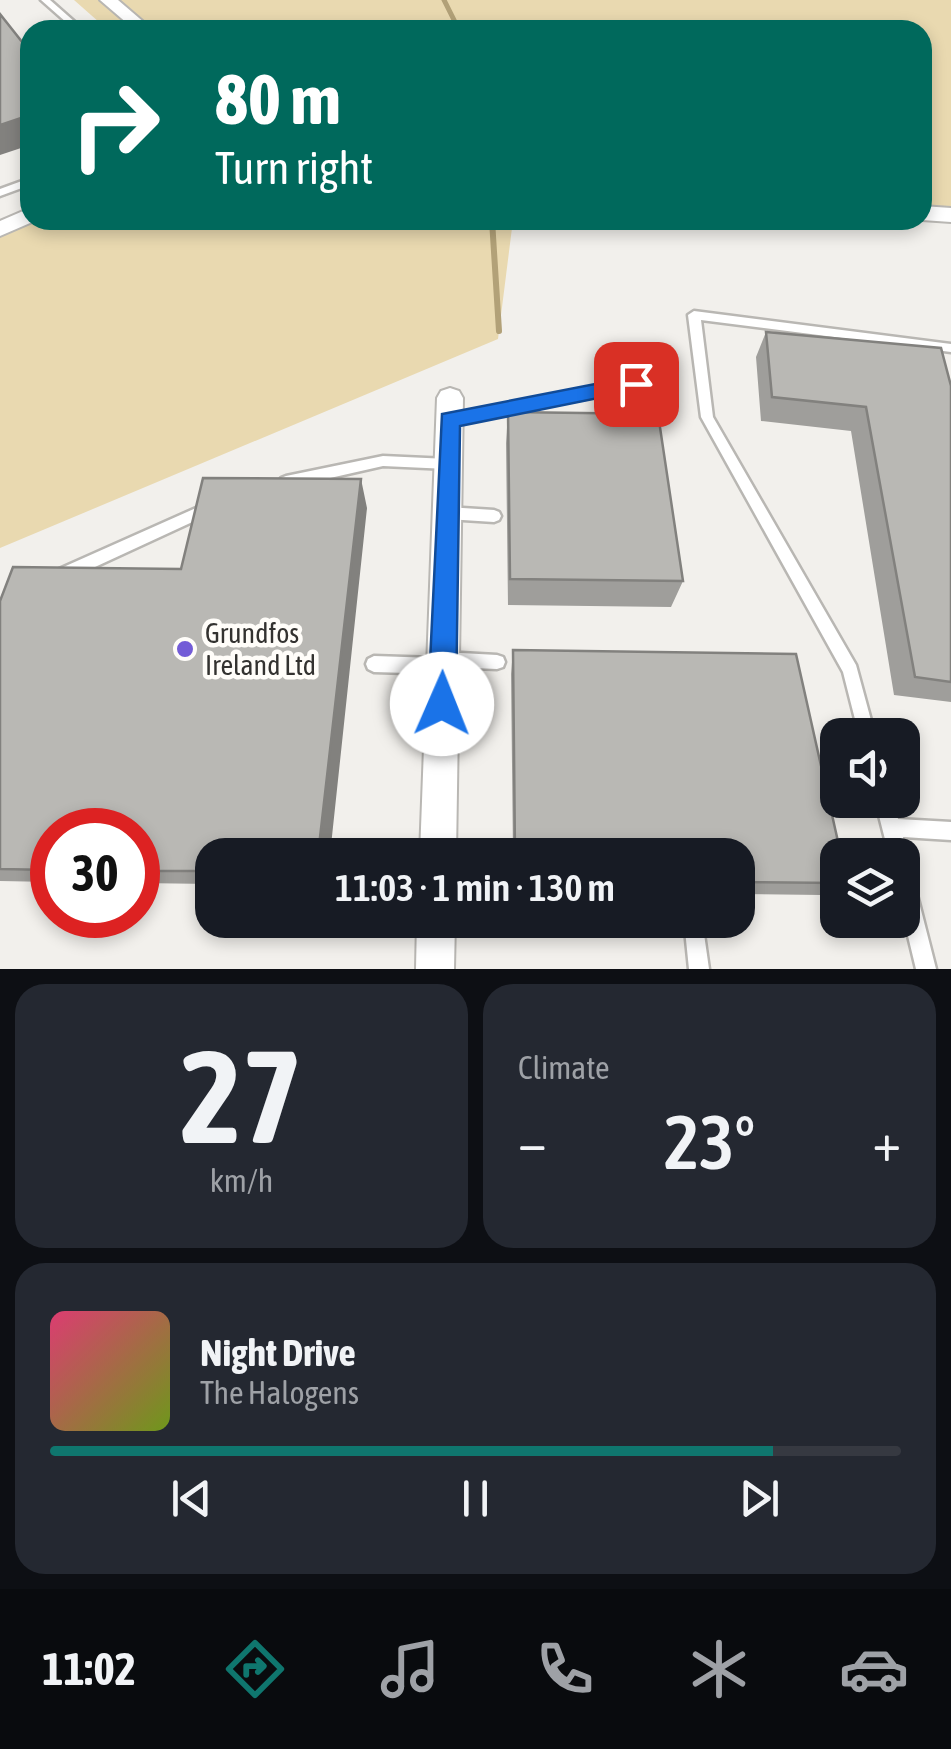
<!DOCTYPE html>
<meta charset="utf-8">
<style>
body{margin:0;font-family:"Asap Condensed",sans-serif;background:#242831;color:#f1f3f6;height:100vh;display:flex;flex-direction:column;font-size:38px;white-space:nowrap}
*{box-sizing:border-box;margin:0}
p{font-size:32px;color:#9ea1a6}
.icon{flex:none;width:55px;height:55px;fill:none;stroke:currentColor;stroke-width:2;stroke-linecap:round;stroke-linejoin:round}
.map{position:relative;height:969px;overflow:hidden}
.drawer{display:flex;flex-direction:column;gap:15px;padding:15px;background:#0d0f14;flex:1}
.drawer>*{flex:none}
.guide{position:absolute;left:20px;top:20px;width:912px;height:210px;border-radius:30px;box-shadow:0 5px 15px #0003;background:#00695c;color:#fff;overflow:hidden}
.fabs{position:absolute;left:820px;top:718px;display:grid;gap:20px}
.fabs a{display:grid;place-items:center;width:100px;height:100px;border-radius:20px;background:#171b24;box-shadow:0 5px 15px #0003;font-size:50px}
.speed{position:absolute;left:30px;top:808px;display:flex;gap:20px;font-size:50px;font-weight:700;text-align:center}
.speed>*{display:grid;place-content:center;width:130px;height:130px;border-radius:50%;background:#171b24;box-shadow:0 5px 15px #0003;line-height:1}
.speed .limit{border:15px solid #d22;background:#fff;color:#111}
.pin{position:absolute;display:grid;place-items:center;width:85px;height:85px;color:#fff;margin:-42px;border-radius:20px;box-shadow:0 5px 15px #0006}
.me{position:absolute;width:110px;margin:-55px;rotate:1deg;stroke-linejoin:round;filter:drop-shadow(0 0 8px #0008)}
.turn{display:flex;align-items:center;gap:35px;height:210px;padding:0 30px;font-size:45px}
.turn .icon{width:130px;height:130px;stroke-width:2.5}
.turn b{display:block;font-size:70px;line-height:85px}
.big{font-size:75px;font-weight:600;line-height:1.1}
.drawer .card{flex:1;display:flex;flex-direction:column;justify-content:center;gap:15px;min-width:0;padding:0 35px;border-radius:30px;background:#242831}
.drawer .dial{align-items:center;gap:0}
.dial b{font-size:130px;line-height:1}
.song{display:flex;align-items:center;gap:30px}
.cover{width:120px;height:120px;border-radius:15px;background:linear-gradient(135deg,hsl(340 70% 55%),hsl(80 70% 35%))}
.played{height:10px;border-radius:5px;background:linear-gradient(90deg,#0f766e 85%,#363941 85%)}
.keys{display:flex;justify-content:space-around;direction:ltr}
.heat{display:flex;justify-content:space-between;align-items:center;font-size:55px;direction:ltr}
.drawer .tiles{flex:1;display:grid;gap:15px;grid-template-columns:1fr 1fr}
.card:last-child{grid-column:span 2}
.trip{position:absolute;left:195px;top:838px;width:560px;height:100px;border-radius:30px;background:#171b24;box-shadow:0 5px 15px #0003;font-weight:600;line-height:100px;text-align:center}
.dock{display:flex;height:160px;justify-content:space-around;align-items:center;background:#090b0e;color:#9ea1a6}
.dock .icon{width:70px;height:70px}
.dock .on{color:#0f766e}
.dock b{font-size:45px;color:#f1f3f6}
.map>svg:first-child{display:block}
.green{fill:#e9d9b0}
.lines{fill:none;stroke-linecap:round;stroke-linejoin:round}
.stream-far1{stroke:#b2a178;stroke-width:5}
.stream{stroke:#b2a178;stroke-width:6}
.lane-casing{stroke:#b9b7b3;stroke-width:5}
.street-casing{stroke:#b9b7b3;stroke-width:4}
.lane{fill:#fff;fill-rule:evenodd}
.street{fill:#fff;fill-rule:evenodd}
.wall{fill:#9f9e9b}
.shaded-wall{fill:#82817e}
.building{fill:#b9b8b4;stroke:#82817e;stroke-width:2.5}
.route{fill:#1a73e8;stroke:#114b97;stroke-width:2.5}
.poi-dot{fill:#735cd7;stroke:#fffdf9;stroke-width:4}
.labels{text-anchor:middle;stroke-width:9;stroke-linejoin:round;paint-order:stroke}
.poi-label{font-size:28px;fill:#333230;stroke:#fffdf9;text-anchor:start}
</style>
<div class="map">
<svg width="951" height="969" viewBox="0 0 951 969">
<rect width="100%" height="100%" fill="#f2f0ec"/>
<path class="green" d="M74 0H951V207L923 205 922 30H108Z
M30 220H513L498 339 0 548V229Z"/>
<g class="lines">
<path class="stream-far1" d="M444 0 459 30"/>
<path class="stream" d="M492 220 499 331"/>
<g class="lane-casing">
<path id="lane" d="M41 0H50L84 30H75Z
M30 178V185L0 196V189Z
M694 311 951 344V352L701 320 713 417 856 665 875 735H859L843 672 701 417 688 315Z
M636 379 642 384 636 389 449 425 443 420 449 415Z
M383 456 448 459 453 460 455 464 453 468 448 469 383 466 286 488 281 486 279 482 281 478 286 476Z
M447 507 494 510 499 512 501 516 499 520 494 522 447 519 442 517 440 513 442 509Z
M196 508 201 510 203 514 201 518 69 579 64 581 59 579 57 574 59 569Z
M443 652 497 655 503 657 505 662 503 667 497 669 450 667 448 671 442 674 374 672 368 669 366 664 368 659 374 656 435 658 437 654Z
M875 800H893L898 819 951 822V840L903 837 907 855 903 862 908 865 911 871 936 969H916L902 911V855H889Z
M684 920H702L709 969H689Z"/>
</g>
<g class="street-casing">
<path id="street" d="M100 0H118L153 30H135Z
M922 206 951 208V222L922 220Z
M30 208V220H37L0 236V221Z
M450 388 459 391 463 398 456 855H420L437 398 441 391Z
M417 920H455L454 969H416Z"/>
</g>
<use href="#lane" class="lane"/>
<use href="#street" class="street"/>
</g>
<path class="wall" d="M766 332 951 386V702L894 695 851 431 761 421 756 357Z
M508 412 683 581 671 607 508 605 506 443Z
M367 508 212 855V884L138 883V830H52V882L0 881V601L181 569Z
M513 650 838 855V888L822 895 738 894V855H513L511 674Z"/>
<path class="shaded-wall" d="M30 115V145L0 155V125Z
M361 479 367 508 330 855H318Z"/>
<path class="building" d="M0 14 30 52V115L0 125Z
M766 332 941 348 951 386V682L915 677 866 407 772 397Z
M508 412 658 414 683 581 510 579Z
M203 478 361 479 318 855H212V871H138V830H52V870L0 869V601L13 567 181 569Z
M513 650 796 654 841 855H838V883L738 882V855H515Z"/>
<path class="route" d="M636 376 646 384 643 389 460 426 456 704 452 713 442 717 432 713 428 704 442 414Z"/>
<circle class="poi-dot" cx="185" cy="649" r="10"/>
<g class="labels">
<g class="poi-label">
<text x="205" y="643">Grundfos<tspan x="205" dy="32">Ireland Ltd</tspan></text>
</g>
</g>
</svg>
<div class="fabs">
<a><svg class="icon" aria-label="sound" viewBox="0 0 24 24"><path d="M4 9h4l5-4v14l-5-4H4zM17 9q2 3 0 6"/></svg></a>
<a><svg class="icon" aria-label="layers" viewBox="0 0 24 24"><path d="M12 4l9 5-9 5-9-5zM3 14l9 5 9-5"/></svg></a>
</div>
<div class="speed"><div class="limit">30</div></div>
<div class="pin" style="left:636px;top:384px;background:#d93025"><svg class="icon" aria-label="arrive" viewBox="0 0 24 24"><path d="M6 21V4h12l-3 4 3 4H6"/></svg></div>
<svg class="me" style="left:442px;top:704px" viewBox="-20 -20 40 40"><circle r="19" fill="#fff"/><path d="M0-13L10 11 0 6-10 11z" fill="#1a73e8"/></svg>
<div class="trip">11:03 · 1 min · 130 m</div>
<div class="guide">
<div class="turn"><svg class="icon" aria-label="right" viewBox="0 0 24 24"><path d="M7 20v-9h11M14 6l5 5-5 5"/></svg><div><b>80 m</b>Turn right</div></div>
</div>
</div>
<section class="drawer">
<div class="tiles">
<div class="card dial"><b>27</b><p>km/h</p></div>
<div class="card"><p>Climate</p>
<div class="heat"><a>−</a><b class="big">23°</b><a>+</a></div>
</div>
<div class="card">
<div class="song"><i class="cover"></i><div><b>Night Drive</b><p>The Halogens</p></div></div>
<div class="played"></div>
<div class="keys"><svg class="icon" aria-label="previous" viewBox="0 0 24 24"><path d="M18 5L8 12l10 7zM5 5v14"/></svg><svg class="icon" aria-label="pause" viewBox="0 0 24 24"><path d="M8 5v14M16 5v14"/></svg><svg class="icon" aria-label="next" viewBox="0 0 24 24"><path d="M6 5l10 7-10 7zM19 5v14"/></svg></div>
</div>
</div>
</section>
<nav class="dock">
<b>11:02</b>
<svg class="icon on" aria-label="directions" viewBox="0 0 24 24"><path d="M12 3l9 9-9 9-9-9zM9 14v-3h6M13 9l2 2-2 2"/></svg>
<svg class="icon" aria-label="music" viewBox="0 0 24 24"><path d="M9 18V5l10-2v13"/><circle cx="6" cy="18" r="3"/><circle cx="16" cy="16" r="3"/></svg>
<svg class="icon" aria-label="phone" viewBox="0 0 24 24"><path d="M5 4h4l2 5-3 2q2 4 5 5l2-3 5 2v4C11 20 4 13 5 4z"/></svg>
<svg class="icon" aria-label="climate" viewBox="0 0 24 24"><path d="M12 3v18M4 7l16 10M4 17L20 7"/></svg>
<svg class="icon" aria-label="car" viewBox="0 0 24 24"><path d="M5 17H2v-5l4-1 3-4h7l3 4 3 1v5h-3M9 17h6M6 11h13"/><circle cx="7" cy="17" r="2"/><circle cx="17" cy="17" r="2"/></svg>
</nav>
